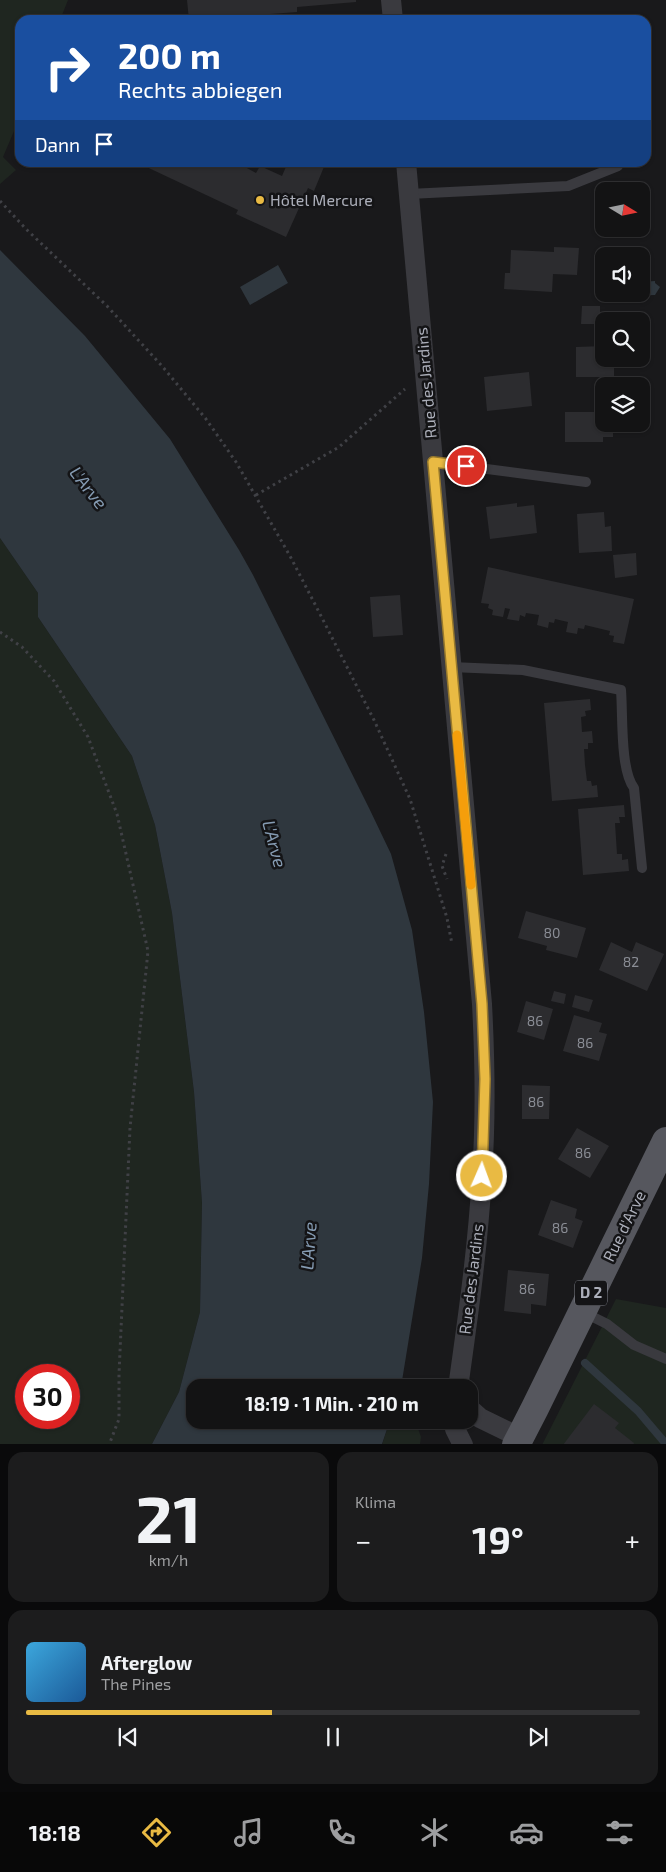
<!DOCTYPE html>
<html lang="de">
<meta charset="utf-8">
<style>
body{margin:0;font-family:"Exo 2",sans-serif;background:#1c1c1d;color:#f1f3f6;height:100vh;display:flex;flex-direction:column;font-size:19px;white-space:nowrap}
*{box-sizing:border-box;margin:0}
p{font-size:16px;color:#9d9ea0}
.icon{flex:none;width:28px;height:28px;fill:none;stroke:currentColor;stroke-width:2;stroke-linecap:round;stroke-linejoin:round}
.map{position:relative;height:1444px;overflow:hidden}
.panel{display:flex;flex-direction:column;gap:8px;padding:8px;background:#0a0a0b;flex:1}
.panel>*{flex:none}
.top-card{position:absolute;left:15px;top:15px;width:636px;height:152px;border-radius:15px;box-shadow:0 1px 4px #0004,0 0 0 1px #323234;background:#1a4fa0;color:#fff;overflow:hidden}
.needle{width:32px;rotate:100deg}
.controls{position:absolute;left:595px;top:182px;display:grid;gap:10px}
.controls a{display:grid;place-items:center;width:55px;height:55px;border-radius:10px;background:#131314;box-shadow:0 1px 4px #0004,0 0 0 1px #323234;font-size:25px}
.speed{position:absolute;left:15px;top:1364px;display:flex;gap:10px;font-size:25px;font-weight:700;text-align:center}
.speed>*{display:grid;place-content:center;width:65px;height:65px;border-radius:50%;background:#131314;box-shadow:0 1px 4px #0004,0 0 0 1px #323234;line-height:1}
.speed .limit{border:8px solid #d22;background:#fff;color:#111}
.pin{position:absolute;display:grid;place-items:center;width:42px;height:42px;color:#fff;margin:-21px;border:2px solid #fff;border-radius:50%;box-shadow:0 1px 5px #0007}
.me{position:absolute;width:55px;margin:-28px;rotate:2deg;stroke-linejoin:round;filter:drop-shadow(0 0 4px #0008)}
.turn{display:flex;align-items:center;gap:18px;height:105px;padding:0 20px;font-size:22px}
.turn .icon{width:65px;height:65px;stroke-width:2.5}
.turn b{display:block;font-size:35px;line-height:42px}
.then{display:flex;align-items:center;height:48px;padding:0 20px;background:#0003;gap:10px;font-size:19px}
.big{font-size:38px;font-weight:700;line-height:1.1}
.panel .card{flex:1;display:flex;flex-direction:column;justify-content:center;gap:8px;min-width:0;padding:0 18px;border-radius:15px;background:#1c1c1d}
.panel .dial{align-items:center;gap:0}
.dial b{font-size:65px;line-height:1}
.song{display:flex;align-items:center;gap:15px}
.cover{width:60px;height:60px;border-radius:8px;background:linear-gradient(135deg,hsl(200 70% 55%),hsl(210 70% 35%))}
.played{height:5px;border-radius:2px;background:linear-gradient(90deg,#e9ba43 40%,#323234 40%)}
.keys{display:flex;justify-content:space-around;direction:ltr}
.heat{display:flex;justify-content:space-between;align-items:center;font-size:28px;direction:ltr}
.panel .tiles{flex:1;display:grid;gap:8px;grid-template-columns:1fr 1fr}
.card:last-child{grid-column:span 2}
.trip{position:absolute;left:186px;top:1379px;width:292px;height:50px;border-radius:15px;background:#131314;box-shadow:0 1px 4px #0004,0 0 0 1px #323234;font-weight:700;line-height:50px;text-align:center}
.dock{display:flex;height:80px;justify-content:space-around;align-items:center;background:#080808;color:#9d9ea0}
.dock .icon{width:35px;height:35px}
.dock .on{color:#e9ba43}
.dock b{font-size:22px;color:#f1f3f6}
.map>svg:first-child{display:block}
.green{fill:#1f2620;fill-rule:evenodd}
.water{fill:#2f373e}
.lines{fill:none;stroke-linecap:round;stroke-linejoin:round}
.stream{stroke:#2f373e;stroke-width:8}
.building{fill:#2c2c2f}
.path{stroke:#404146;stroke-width:3;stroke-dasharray:2.5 4;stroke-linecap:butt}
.lane{stroke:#3a3a3f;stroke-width:10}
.street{stroke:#3a3a3f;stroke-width:20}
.primary{stroke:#56575e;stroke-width:28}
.route-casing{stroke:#97792c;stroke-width:12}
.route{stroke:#e9ba43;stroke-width:9}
.slow{stroke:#f59e0b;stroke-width:9}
.poi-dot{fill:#e9ba43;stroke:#141416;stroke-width:2}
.labels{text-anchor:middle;stroke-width:5;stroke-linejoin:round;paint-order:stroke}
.number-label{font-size:14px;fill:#8b8e96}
.shield{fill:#141416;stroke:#7e8089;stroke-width:1}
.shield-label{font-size:15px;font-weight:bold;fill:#acafba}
.poi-label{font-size:16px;fill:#acafba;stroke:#141416;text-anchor:start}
.street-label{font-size:16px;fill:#acafba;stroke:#141416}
.water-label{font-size:18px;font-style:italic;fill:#859bb2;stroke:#141416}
</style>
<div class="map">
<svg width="666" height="1445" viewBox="0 0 666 1445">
<rect width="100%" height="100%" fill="#19191b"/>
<path class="green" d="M0 0H68L60 20H20V117L3 157 16 170 0 184Z
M0 538 38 593V617L132 756 155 825 172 913 194 1092 202 1203 200 1312 179 1392 152 1444H0ZM26 1375H69V1418H26Z
M616 1299 666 1308V1444L542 1445Z
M390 1420H415L421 1437 420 1444 382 1445Z"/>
<path class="water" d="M0 250 85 336 170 439 239 550 253 575 369 808 391 854 412 930 424 1012 433 1102 429 1184 422 1258 401 1387 195 1388V1420H390L382 1444H152L179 1392 200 1312 202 1203 194 1092 172 913 155 825 132 756 38 617V593L0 538Z
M278 265 288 283 250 305 240 287Z
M655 281V283L660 287 655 295 627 296V294H641V282Z"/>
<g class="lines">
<path class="stream" d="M585 1363 638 1411 666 1444"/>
</g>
<path class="building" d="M187 0H356V2L297 7V12L189 20Z
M136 162H236L256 173 260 166 282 176 288 162H326L314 191 308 188 286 237 236 214 238 210Z
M469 162H498V164L469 166Z
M554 247 579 248 577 275 553 274 552 292 504 289 505 273H510L511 250 554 252Z
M582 306H600V324H581Z
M604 346V359H614V377H576V347Z
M529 372 532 406 487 411 484 377Z
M565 412H604V424H613V437H603V442H565Z
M517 503V507L534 505 537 533 490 539 486 507Z
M604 512 605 527 611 526 612 551 579 553 577 514Z
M636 553 637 575 615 578 613 555Z
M488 567 634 599 624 644 613 642 614 636 609 635 610 631 585 625 584 629 578 628 577 634 566 632 568 622 555 619 554 623 549 622 548 628 537 625 539 615 526 613 525 617 520 615 519 621 507 619 510 609 505 608 503 617 492 615 493 610 488 608 489 604 481 603Z
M400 595 403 635 373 637 370 597Z
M590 699 591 710 585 711 586 716 581 717 582 732 592 731 593 743H588V749H584L585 765 587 781H591L592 786 597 785 598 797 552 801 544 703Z
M624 805 625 817H619L620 823H615L617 854H622V860L628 859 629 871 583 875 578 809Z
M526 911 586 928 577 958 546 950 547 946 518 938Z
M611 942 632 952 636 942 664 954 647 991 599 970Z
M554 991 566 994 564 1004 551 1001Z
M575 995 593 1000 589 1012 572 1007Z
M526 1001 553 1009 544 1040 517 1032Z
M574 1015 602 1023 599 1032 607 1034 599 1061 563 1051Z
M522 1085 550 1086 549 1119H522Z
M577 1128 609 1146 590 1178 558 1159Z
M551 1200 577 1209 575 1218 583 1221 573 1248 538 1235Z
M508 1270 549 1274 546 1306 531 1304V1314L504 1311Z
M594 1404 619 1423 615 1428 634 1443 633 1445H563Z"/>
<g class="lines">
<path class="path" d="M0 201 26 229 107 306 162 366 206 419 236 462 290 556 320 614 374 720 410 799 447 918 452 944
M256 495 339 447 405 389
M0 632 22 647 54 681 88 737 117 814 148 951 130 1128 119 1374V1419L109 1445
M446 854 442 866 447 879"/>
<path class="lane" d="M409 194 568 186 618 166
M433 462 586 482
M451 667 523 670 621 690C623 715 620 770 634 788L642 868
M583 1312 607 1324 634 1345 666 1359"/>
<path class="street" d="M391 0 393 20
M406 162 482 1004C485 1061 486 1118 482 1175 478 1246 468 1317 458 1388
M470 1409 480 1418 519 1437
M454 1420 455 1429 463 1445"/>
<path class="primary" d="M516 1445 535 1408 666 1141"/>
</g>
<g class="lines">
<g class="route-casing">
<path id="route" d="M466 466 433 462 482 1004 485 1079 482 1176"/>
</g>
<use href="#route" class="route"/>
<path class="slow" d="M457 735 471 885"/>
</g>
<circle class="poi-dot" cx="260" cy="200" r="5"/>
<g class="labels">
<g class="number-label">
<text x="552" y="938">80</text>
<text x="631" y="967">82</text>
<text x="535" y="1026">86</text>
<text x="585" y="1048">86</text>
<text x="536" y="1107">86</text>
<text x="583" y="1158">86</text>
<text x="560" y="1233">86</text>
<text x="527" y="1294">86</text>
</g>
<rect class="shield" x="575" y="1280.5" width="32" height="25" rx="4"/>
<g class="shield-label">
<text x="591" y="1298">D 2</text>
</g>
<g class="poi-label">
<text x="270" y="206">Hôtel Mercure</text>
</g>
<g class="street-label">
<text transform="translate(426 383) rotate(-95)" y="6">Rue des Jardins</text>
<text transform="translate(624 1226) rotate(-64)" y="6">Rue d'Arve</text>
<text transform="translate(471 1279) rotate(-83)" y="6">Rue des Jardins</text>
</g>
<g class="water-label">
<text transform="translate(88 488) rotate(52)" y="6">L'Arve</text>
<text transform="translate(274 844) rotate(75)" y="6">L'Arve</text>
<text transform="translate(309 1246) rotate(-86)" y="6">L'Arve</text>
</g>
</g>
</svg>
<div class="controls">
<a><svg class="needle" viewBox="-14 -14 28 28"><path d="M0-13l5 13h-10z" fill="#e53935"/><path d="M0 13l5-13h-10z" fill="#9d9ea0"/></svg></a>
<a><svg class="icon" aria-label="sound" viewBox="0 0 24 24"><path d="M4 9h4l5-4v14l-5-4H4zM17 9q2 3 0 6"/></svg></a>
<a><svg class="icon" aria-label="search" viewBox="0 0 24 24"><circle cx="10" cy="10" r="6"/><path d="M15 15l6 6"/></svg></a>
<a><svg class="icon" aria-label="layers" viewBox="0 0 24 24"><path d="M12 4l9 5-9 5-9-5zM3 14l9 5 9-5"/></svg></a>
</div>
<div class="speed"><div class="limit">30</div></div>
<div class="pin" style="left:466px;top:466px;background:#d93025"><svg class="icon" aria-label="arrive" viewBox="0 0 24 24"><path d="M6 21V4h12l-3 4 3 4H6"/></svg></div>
<svg class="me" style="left:482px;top:1176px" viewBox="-20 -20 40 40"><circle r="17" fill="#e9ba43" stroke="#fff" stroke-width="3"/><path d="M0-11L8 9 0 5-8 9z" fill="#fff"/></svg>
<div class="trip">18:19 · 1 Min. · 210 m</div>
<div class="top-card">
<div class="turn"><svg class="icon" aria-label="right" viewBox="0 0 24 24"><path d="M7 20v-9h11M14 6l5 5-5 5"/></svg><div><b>200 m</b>Rechts abbiegen</div></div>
<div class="then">Dann<svg class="icon" aria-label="arrive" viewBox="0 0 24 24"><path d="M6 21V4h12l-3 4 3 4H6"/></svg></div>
</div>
</div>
<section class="panel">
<div class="tiles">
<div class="card dial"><b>21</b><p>km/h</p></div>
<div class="card"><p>Klima</p>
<div class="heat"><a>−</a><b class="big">19°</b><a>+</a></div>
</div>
<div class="card">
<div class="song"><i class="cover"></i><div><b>Afterglow</b><p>The Pines</p></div></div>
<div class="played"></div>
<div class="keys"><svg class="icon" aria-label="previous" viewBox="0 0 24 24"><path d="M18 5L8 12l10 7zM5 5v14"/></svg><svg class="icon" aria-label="pause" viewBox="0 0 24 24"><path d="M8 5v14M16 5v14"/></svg><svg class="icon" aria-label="next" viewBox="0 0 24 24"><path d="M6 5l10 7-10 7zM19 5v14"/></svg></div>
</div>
</div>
</section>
<nav class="dock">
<b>18:18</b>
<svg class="icon on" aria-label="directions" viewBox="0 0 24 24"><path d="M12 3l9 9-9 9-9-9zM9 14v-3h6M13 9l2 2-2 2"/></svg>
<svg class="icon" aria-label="music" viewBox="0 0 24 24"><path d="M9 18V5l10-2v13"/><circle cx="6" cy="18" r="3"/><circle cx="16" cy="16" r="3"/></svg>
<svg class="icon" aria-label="phone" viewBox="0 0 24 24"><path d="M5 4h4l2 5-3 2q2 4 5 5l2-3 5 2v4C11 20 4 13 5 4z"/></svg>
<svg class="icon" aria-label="climate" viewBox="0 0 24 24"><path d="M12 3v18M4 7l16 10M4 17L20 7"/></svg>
<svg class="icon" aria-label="car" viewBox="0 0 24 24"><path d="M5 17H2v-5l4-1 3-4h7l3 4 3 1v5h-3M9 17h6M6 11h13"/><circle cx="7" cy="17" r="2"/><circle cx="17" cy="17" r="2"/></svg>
<svg class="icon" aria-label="filters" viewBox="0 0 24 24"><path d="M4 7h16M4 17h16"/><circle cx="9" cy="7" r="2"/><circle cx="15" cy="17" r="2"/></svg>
</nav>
